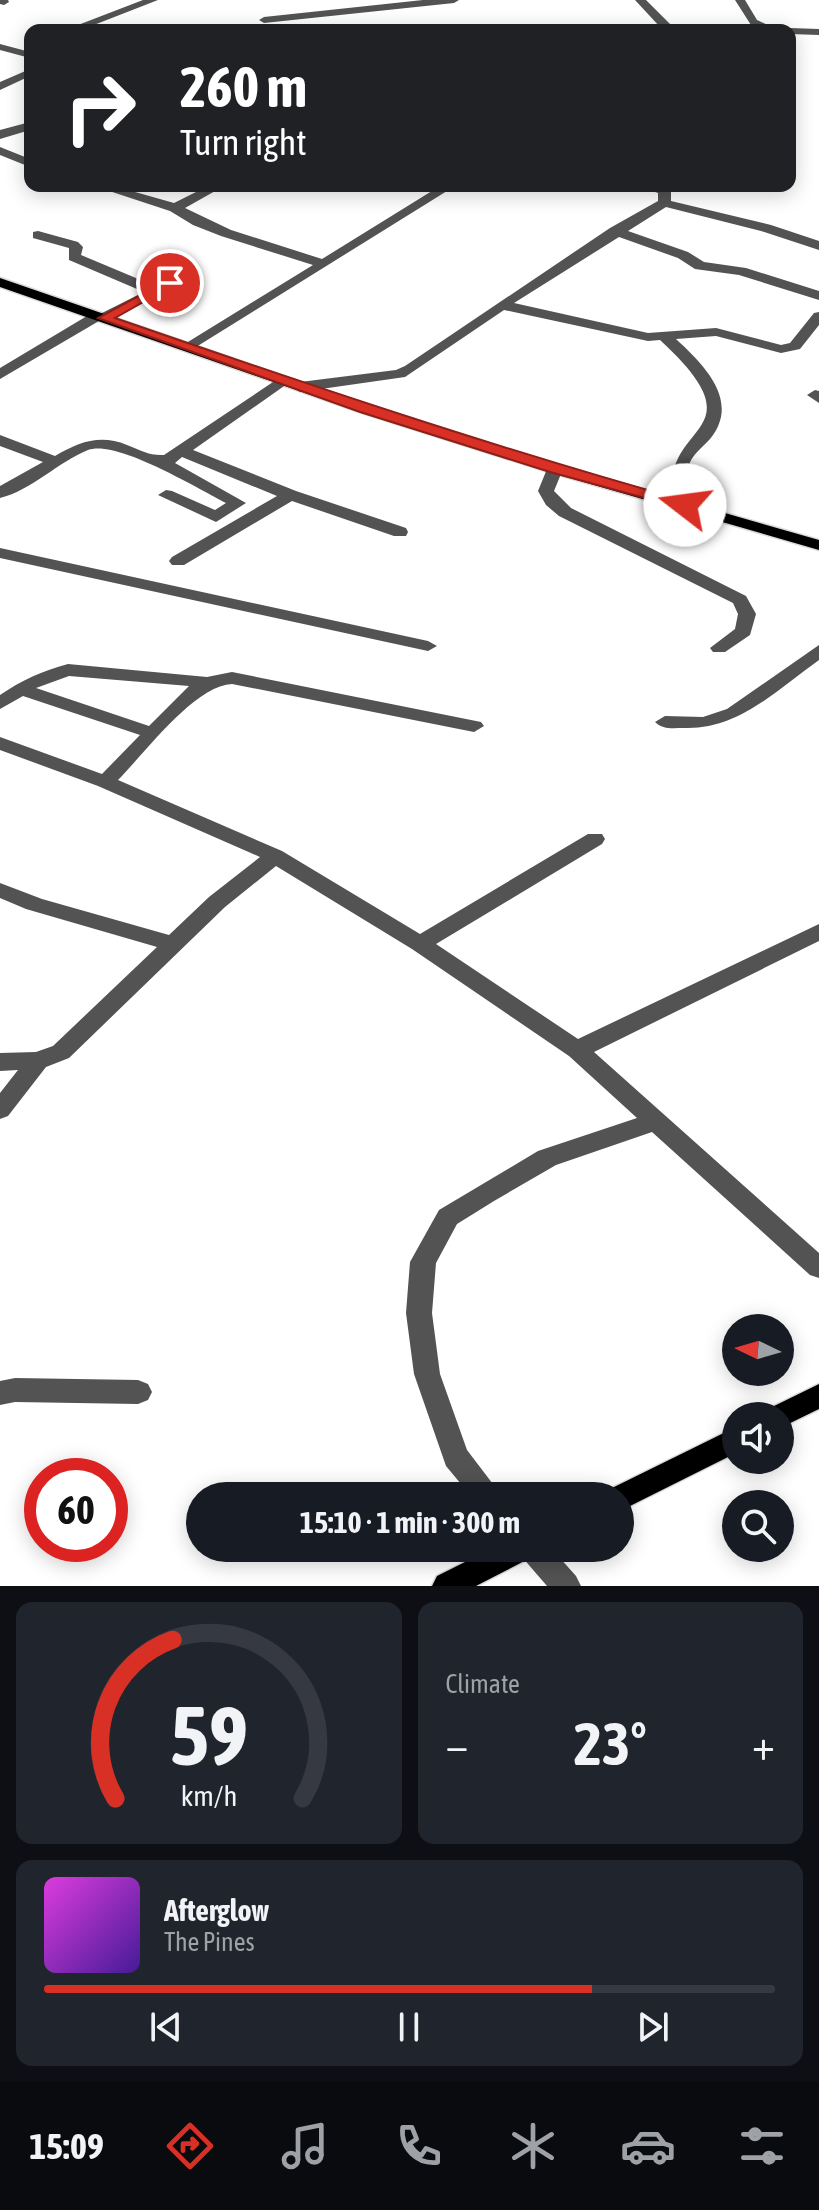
<!DOCTYPE html>
<meta charset="utf-8">
<style>
body{margin:0;font-family:"Asap Condensed",sans-serif;background:#20242c;color:#f1f3f6;height:100vh;display:flex;flex-direction:column;font-size:30px;white-space:nowrap}
*{box-sizing:border-box;margin:0}
p{font-size:26px;color:#9ea1a6}
.icon{flex:none;width:44px;height:44px;fill:none;stroke:currentColor;stroke-width:2;stroke-linecap:round;stroke-linejoin:round}
.map{position:relative;height:1586px;overflow:hidden}
.sheet{display:flex;flex-direction:column;gap:16px;padding:16px;background:#0d0f14;flex:1}
.sheet>*{flex:none}
.guide{position:absolute;left:24px;top:24px;width:772px;height:168px;border-radius:16px;box-shadow:0 4px 20px #0003;background:#202124;color:#fff;overflow:hidden}
.needle{width:52px;rotate:275deg}
.fabs{position:absolute;left:722px;top:1314px;display:grid;gap:16px}
.fabs a{display:grid;place-items:center;width:72px;height:72px;border-radius:50%;background:#171b24;box-shadow:0 4px 20px #0003;font-size:40px}
.speed{position:absolute;left:24px;top:1458px;display:flex;gap:16px;font-size:40px;font-weight:700;text-align:center}
.speed>*{display:grid;place-content:center;width:104px;height:104px;border-radius:50%;background:#171b24;box-shadow:0 4px 20px #0003;line-height:1}
.speed .limit{border:12px solid #d22;background:#fff;color:#111}
.pin{position:absolute;display:grid;place-items:center;width:68px;height:68px;color:#fff;margin:-34px;border:4px solid #fff;border-radius:50%;box-shadow:0 2px 8px #0007}
.me{position:absolute;width:88px;margin:-44px;rotate:285deg;stroke-linejoin:round;filter:drop-shadow(0 0 6px #0008)}
.turn{display:flex;align-items:center;gap:28px;height:168px;padding:0 24px;font-size:36px}
.turn .icon{width:104px;height:104px;stroke-width:2.5}
.turn b{display:block;font-size:56px;line-height:68px}
.big{font-size:60px;font-weight:700;line-height:1.1}
.sheet .widget{flex:1;display:flex;flex-direction:column;justify-content:center;gap:12px;min-width:0;padding:0 28px;border-radius:16px;background:#20242c}
.sheet .dial{align-items:center;gap:0}
.dial svg{height:208px;overflow:visible;fill:none;stroke:#363941;stroke-width:7;stroke-linecap:round;text-anchor:middle}
.dial text{fill:#f1f3f6;stroke:none}
.song{display:flex;align-items:center;gap:24px}
.cover{width:96px;height:96px;border-radius:12px;background:linear-gradient(135deg,hsl(300 70% 55%),hsl(260 70% 35%))}
.played{height:8px;border-radius:4px;background:linear-gradient(90deg,#d93025 75%,#363941 75%)}
.keys{display:flex;justify-content:space-around;direction:ltr}
.heat{display:flex;justify-content:space-between;align-items:center;font-size:44px;direction:ltr}
.sheet .tiles{flex:1;display:grid;gap:16px;grid-template-columns:1fr 1fr}
.widget:last-child{grid-column:span 2}
.trip{position:absolute;left:186px;top:1482px;width:448px;height:80px;border-radius:40px;background:#171b24;box-shadow:0 4px 20px #0003;font-weight:700;line-height:80px;text-align:center}
.dock{display:flex;height:128px;justify-content:space-around;align-items:center;background:#090b0e;color:#9ea1a6}
.dock .icon{width:56px;height:56px}
.dock .selected{color:#d93025}
.dock b{font-size:36px;color:#f1f3f6}
.map>svg:first-child{display:block}
.lines{fill:none;stroke-linecap:round;stroke-linejoin:round}
.major-casing{stroke:#dbdbdb;stroke-width:3}
.minor{fill:#535353;fill-rule:evenodd}
.major{fill:#000;fill-rule:evenodd}
.route{fill:#d93025;stroke:#8d1f18;stroke-width:2}
</style>
<div class="map">
<svg width="819" height="1586" viewBox="0 0 819 1586">
<rect width="100%" height="100%" fill="#fff"/>
<g class="lines">
<g class="major-casing">
<path id="major" d="M0 278 370 406 561 466 819 540V550L549 472 360 412 0 287Z
M819 1384V1409L780 1428V1416H766L770 1408Z
M736 1427V1453L620 1511V1496H607L610 1489Z
M493 1548H536L532 1557 476 1586H432L437 1576Z"/>
</g>
<path class="minor" d="M0 0H8L9 2 4 5 0 4Z
M143 0H158L81 30H65Z
M423 0H459L454 3 264 23 259 20 264 17Z
M635 0H646L673 27 751 25 735 0H745L757 20 776 29 659 30 661 28Z
M790 28 819 29V35L790 34V30H785Z
M0 44 30 52V58L0 50Z
M30 69V76L0 90V82Z
M30 122V130L0 139V130Z
M0 147 30 159V167L0 155Z
M94 186H114L174 203 208 186H224L185 208 231 230 322 259 440 186H455L188 352 181 348 183 345 313 265 221 236 193 225 170 211Z
M638 186H676L671 191V201L771 225 819 241V250L761 231 666 207 628 231 688 252 704 262 746 268 819 291V300L739 275 695 269 678 258 619 237 514 303 648 333 716 328 781 345 790 343 814 313 819 312V325L800 349 781 353 716 336 676 339C704 365 741 401 710 439 702 448 691 455 688 468 685 481 689 493 693 505L691 509 685 510 677 505C650 421 769 440 660 340L648 341 504 310 405 377 300 392 292 387 300 382 396 370 405 366 610 228 658 201V193Z
M38 231 78 242 83 247 81 255 155 286 180 273 192 276 109 321H99L0 379V368L92 313H102L144 292 69 260V248L33 238V232Z
M282 376 290 381 287 384 193 450 296 491 406 528 408 532 406 536H394L292 501 184 565H172L169 561 172 557 277 496 182 457 175 463 246 503 216 522 158 495 166 490 172 491 215 510 226 503C199 489 116 439 88 450 58 462 32 490 0 498V486L43 462 0 446V435L55 456C79 442 100 434 127 445 140 450 150 456 164 455Z
M815 390 819 391V403L807 395Z
M555 464 563 469 554 491 571 508 746 596 756 614 750 635 725 652H713L710 648 735 629 738 614 733 603 559 516 546 505 538 491 547 469Z
M0 548 428 641 437 646 428 651 0 558Z
M819 645V660C777 690 738 730 684 728 673 728 663 730 655 722L665 716 703 717 727 709Z
M68 664 207 677 232 672 481 722 484 726 474 732 232 684C195 685 144 754 118 780L282 851 420 934 588 834H602L605 839 602 844 436 944 578 1039 819 924V941L594 1052 819 1253V1278L810 1275 652 1132 556 1165 494 1201 457 1224 436 1263 432 1313 440 1374 467 1450 502 1496H471L446 1466 414 1374 406 1313 410 1262 439 1210 538 1151 637 1118 569 1056 412 949 276 866 225 907 69 1058 46 1067 8 1116 0 1119V1093L18 1070 0 1071V1053L36 1052 53 1046 157 947 26 909 0 898V883L42 899 169 935 209 897 260 857 98 786 0 750V737L102 774 140 735 23 696 0 709V695C22 680 42 671 68 664ZM69 676 189 686 149 726 36 688Z
M15 1378 138 1380 148 1384 152 1392 148 1400 138 1404 15 1402 0 1405V1381Z
M518 1548H551L576 1576 581 1586H547L522 1557Z"/>
<use href="#major" class="major"/>
</g>
<path class="route" d="M166 281 177 283 115 318C306 384 496 448 690 502L692 505 685 509 550 472 360 412 98 318Z"/>
</svg>
<div class="fabs">
<a><svg class="needle" viewBox="-14 -14 28 28"><path d="M0-13l5 13h-10z" fill="#e53935"/><path d="M0 13l5-13h-10z" fill="#9ea1a6"/></svg></a>
<a><svg class="icon" aria-label="sound" viewBox="0 0 24 24"><path d="M4 9h4l5-4v14l-5-4H4zM17 9q2 3 0 6"/></svg></a>
<a><svg class="icon" aria-label="search" viewBox="0 0 24 24"><circle cx="10" cy="10" r="6"/><path d="M15 15l6 6"/></svg></a>
</div>
<div class="speed"><div class="limit">60</div></div>
<div class="pin" style="left:170px;top:283px;background:#d93025"><svg class="icon" aria-label="arrive" viewBox="0 0 24 24"><path d="M6 21V4h12l-3 4 3 4H6"/></svg></div>
<svg class="me" style="left:685px;top:505px" viewBox="-20 -20 40 40"><circle r="19" fill="#fff"/><path d="M0-13L10 11 0 6-10 11z" fill="#d93025"/></svg>
<div class="trip">15:10 · 1 min · 300 m</div>
<div class="guide">
<div class="turn"><svg class="icon" aria-label="right" viewBox="0 0 24 24"><path d="M7 20v-9h11M14 6l5 5-5 5"/></svg><div><b>260 m</b>Turn right</div></div>
</div>
</div>
<section class="sheet">
<div class="tiles">
<div class="widget dial"><svg viewBox="0 0 100 80">
<path d="M14 69A42 42 0 1 1 86 69"/>
<path d="M14 69A42 42 0 0 1 36 8" stroke="#d93025"/>
<text x="50" y="56" font-size="32" font-weight="700">59</text>
<text x="50" y="72" font-size="11">km/h</text>
</svg></div>
<div class="widget"><p>Climate</p>
<div class="heat"><a>−</a><b class="big">23°</b><a>+</a></div>
</div>
<div class="widget">
<div class="song"><i class="cover"></i><div><b>Afterglow</b><p>The Pines</p></div></div>
<div class="played"></div>
<div class="keys"><svg class="icon" aria-label="previous" viewBox="0 0 24 24"><path d="M18 5L8 12l10 7zM5 5v14"/></svg><svg class="icon" aria-label="pause" viewBox="0 0 24 24"><path d="M8 5v14M16 5v14"/></svg><svg class="icon" aria-label="next" viewBox="0 0 24 24"><path d="M6 5l10 7-10 7zM19 5v14"/></svg></div>
</div>
</div>
</section>
<nav class="dock">
<b>15:09</b>
<svg class="icon selected" aria-label="directions" viewBox="0 0 24 24"><path d="M12 3l9 9-9 9-9-9zM9 14v-3h6M13 9l2 2-2 2"/></svg>
<svg class="icon" aria-label="music" viewBox="0 0 24 24"><path d="M9 18V5l10-2v13"/><circle cx="6" cy="18" r="3"/><circle cx="16" cy="16" r="3"/></svg>
<svg class="icon" aria-label="phone" viewBox="0 0 24 24"><path d="M5 4h4l2 5-3 2q2 4 5 5l2-3 5 2v4C11 20 4 13 5 4z"/></svg>
<svg class="icon" aria-label="climate" viewBox="0 0 24 24"><path d="M12 3v18M4 7l16 10M4 17L20 7"/></svg>
<svg class="icon" aria-label="car" viewBox="0 0 24 24"><path d="M5 17H2v-5l4-1 3-4h7l3 4 3 1v5h-3M9 17h6M6 11h13"/><circle cx="7" cy="17" r="2"/><circle cx="17" cy="17" r="2"/></svg>
<svg class="icon" aria-label="filters" viewBox="0 0 24 24"><path d="M4 7h16M4 17h16"/><circle cx="9" cy="7" r="2"/><circle cx="15" cy="17" r="2"/></svg>
</nav>
